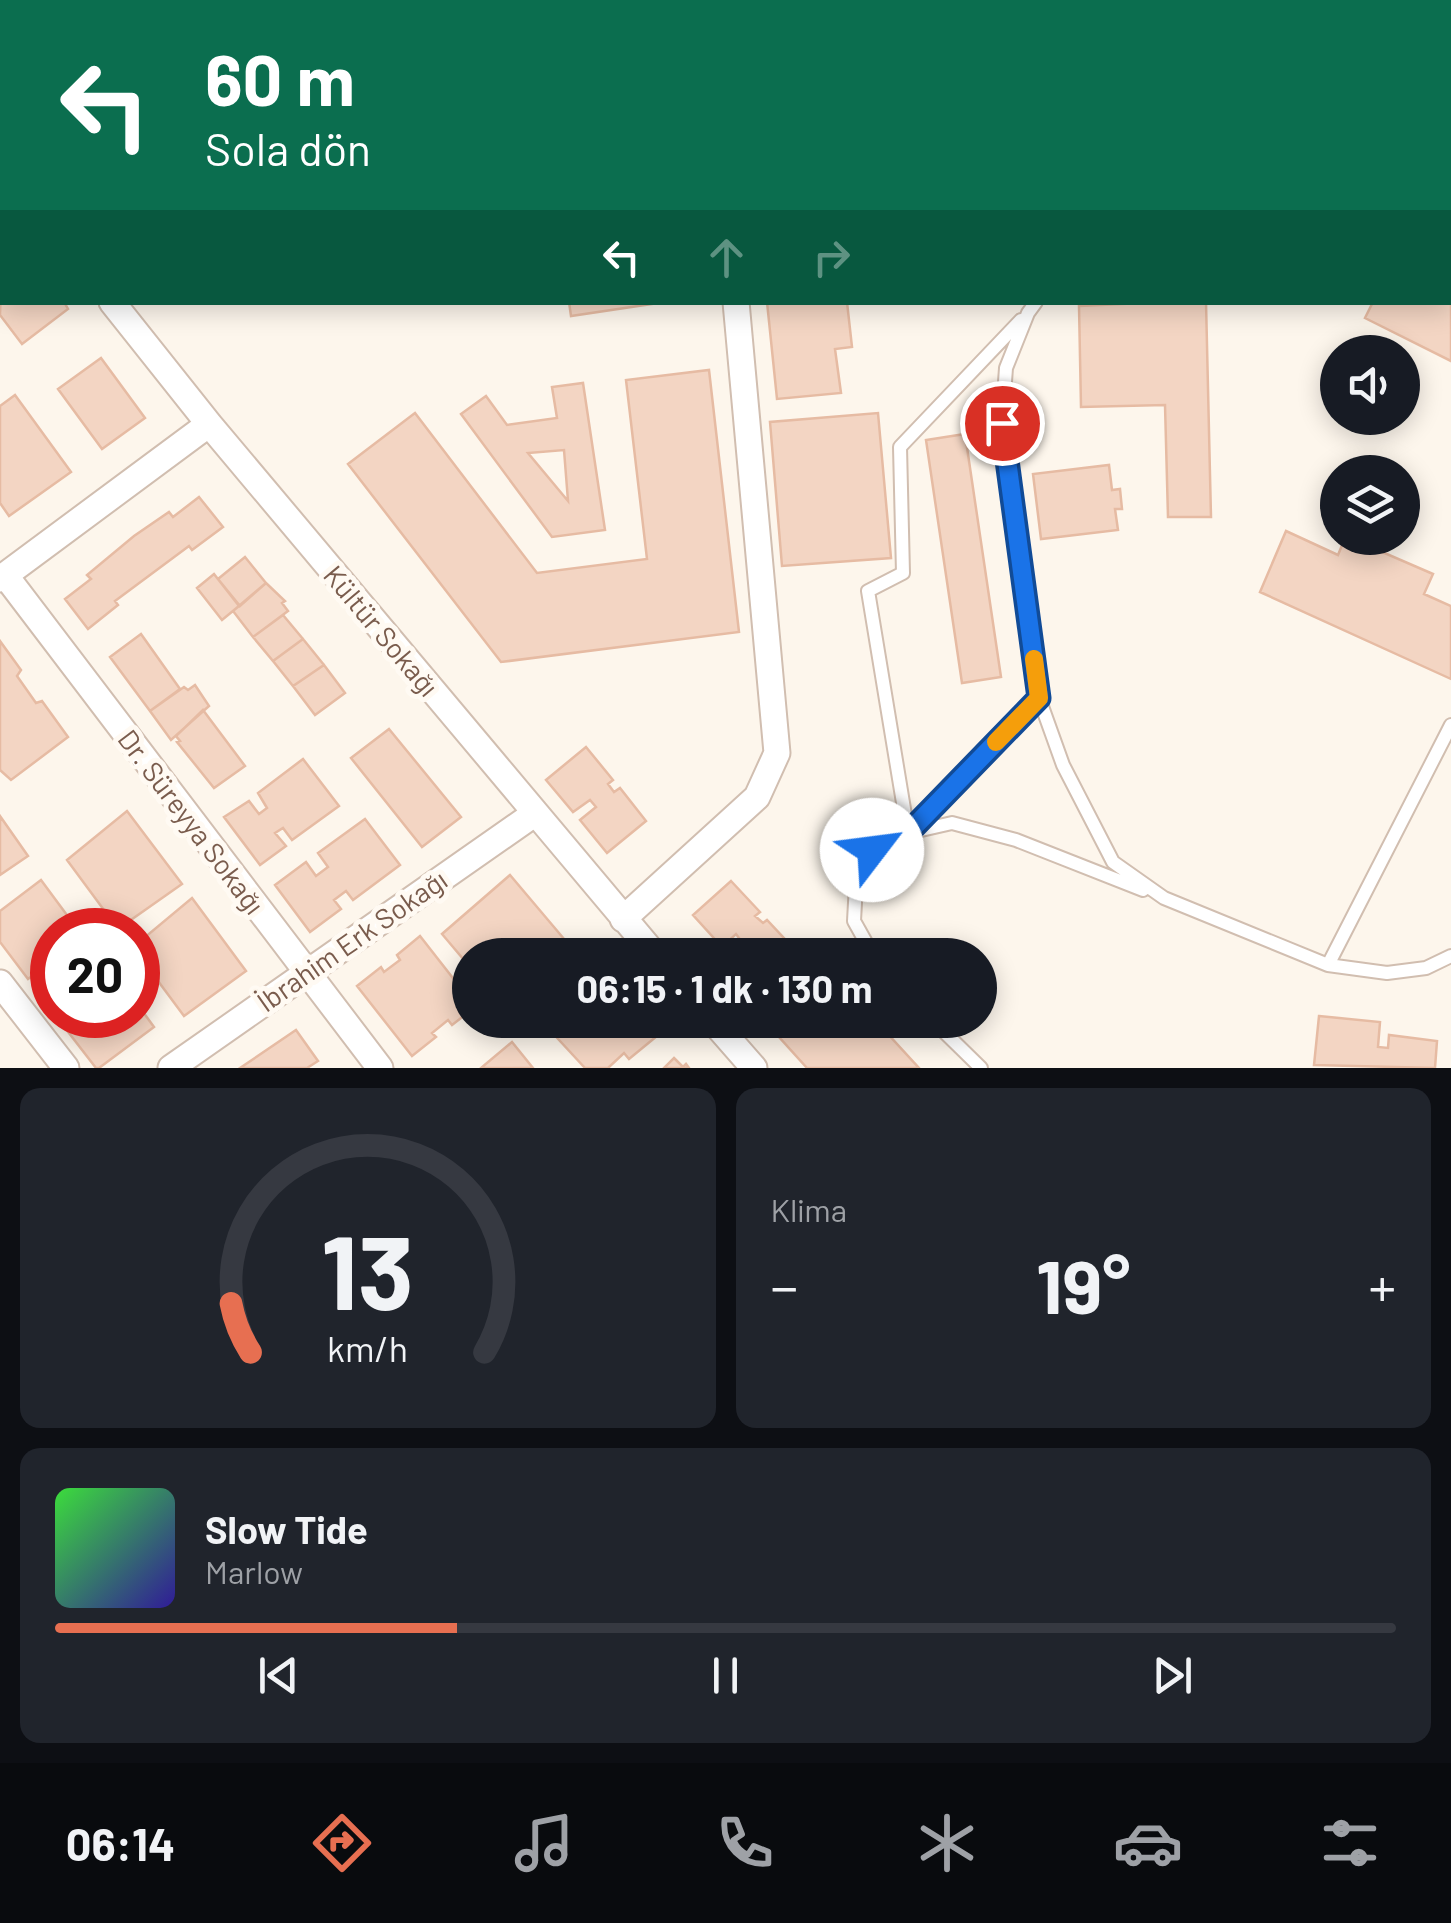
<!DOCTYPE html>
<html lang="tr">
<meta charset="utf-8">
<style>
body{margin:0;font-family:Barlow,sans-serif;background:#20242c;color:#f1f3f6;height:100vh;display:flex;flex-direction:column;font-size:38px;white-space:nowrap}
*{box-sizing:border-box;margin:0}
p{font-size:32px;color:#9ea1a6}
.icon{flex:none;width:55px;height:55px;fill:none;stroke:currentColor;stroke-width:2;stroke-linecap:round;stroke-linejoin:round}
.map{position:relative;height:1068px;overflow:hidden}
.drawer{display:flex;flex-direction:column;gap:20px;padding:20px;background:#0d0f14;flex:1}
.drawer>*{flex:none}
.top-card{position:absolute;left:0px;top:0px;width:1452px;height:305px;box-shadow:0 5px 25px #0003;background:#0b6e4f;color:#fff;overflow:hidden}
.controls{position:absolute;left:1320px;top:335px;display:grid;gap:20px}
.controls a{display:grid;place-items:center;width:100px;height:100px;border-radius:50%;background:#171b24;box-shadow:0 5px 25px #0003;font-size:50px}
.speed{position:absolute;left:30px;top:908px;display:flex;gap:20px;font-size:50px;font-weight:700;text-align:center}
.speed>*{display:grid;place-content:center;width:130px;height:130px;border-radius:50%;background:#171b24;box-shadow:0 5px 25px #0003;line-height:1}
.speed .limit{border:15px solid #d22;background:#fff;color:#111}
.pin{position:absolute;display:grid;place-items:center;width:85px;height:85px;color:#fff;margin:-42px;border:5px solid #fff;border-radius:50%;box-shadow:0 2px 10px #0007}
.me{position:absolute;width:110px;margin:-55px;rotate:60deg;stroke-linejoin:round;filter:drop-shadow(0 0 8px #0008)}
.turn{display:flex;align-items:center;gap:35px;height:210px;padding:0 40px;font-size:45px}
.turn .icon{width:130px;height:130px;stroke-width:2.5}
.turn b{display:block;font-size:70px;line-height:85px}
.lanes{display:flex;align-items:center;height:95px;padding:0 40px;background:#0003;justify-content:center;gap:50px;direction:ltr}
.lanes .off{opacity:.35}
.big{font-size:75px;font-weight:700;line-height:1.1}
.drawer .card{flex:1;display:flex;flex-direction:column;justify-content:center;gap:15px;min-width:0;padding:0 35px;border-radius:20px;background:#20242c}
.drawer .dial{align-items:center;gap:0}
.dial svg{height:260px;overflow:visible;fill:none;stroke:#363941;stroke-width:7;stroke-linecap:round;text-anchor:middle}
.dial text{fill:#f1f3f6;stroke:none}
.song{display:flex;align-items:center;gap:30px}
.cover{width:120px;height:120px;border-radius:15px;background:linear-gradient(135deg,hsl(120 70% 55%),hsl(250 70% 35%))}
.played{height:10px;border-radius:5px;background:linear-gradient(90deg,#e76f51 30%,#363941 30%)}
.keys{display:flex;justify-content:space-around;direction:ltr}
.heat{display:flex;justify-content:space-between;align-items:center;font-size:55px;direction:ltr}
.drawer .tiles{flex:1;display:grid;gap:20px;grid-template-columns:1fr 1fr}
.card:last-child{grid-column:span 2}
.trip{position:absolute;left:452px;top:938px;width:545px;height:100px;border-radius:50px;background:#171b24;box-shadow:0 5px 25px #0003;font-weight:700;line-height:100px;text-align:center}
.menu{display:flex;height:160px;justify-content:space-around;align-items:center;background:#090b0e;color:#9ea1a6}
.menu .icon{width:70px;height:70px}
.menu .on{color:#e76f51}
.menu b{font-size:45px;color:#f1f3f6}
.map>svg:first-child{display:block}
.building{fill:#f3d5c3;stroke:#e6bba3;stroke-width:2.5;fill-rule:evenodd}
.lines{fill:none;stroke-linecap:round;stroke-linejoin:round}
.service-casing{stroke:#d1beb0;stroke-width:16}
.minor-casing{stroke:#d1beb0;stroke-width:29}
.service{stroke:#fff;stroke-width:12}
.minor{stroke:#fff;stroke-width:25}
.route-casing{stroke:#114b97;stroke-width:25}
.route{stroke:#1a73e8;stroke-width:18}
.slow{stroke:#f59e0b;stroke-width:18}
.labels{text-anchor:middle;stroke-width:10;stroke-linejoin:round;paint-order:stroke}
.street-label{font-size:28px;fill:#7a5c4d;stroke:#fffaf3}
</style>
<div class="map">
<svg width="1451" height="1068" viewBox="0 0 1451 1068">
<rect width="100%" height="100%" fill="#fdf6ec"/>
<path class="building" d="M8 0H117V2H13Z
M117 0H255L242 2Z
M813 0H909V2H813Z
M1090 0H1126L1129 2H1088Z
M2 255V302H64L68 309 22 344 0 315Z
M1451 270V361L1365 318 1373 302H1450Z
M569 302H665L571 316Z
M767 302H847L852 347 835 349 841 393 777 399Z
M1164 302H1206L1211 517H1168L1165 405 1081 407 1079 306Z
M101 358 145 418 102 449 58 389Z
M709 370 739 632 501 662 348 464 415 413 537 573 647 559 626 380Z
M583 383 605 530 552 537 461 414 486 396 507 425 557 418 552 387ZM564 450 568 501 528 453Z
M15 395 71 472 9 516 0 503V406Z
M878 413 891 558 782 566 770 422Z
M965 434 1001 677 962 683 926 440Z
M1109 465 1112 490 1120 489 1122 509H1115L1118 530 1041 539 1033 474Z
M199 497 223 527 192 550 189 546 115 601 118 605 88 629 65 599 91 579 87 575 134 536 169 512 173 517Z
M1286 531 1338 555 1345 538H1350L1433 574 1424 594 1451 606V679L1260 592Z
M245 557 266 583 240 606 218 579Z
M214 574 239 606 222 620 197 588Z
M266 583 285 601 282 603 288 611 253 637 233 611Z
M283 615 303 639 273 661 253 637Z
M141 634 180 689 150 711 110 657Z
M303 639 324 665 293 686 273 661Z
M0 641 21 670 17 676 36 703 42 701 68 737 11 780 0 770Z
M324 665 345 693 315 715 293 686Z
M195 685 209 706 171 740 150 711 184 687 188 690Z
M203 710 245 766 214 788 177 742 180 741 176 736Z
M389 729 461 817 422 847 351 758Z
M586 747 613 780 608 784 614 792 620 788 646 821 607 853 580 820 596 807 590 800 573 812 546 780Z
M303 759 339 806 292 840 283 828 275 833 286 846 260 865 224 817 249 801 259 814 267 808 258 793Z
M127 811 182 884 118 929 67 860Z
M0 816 28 856 0 875Z
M365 819 400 865 353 900 346 891 334 900 341 909 310 932 275 885 306 862 316 876 328 867 318 853Z
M510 875 570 946 559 955H470V967L442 934Z
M41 880 78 930H52V961L28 979 0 942V911Z
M731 881 760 912 755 916 763 923 767 920 796 951 792 955H730L742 942 736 934 722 947 693 915Z
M192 898 246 971 184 1016 138 954V943Z
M420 936 470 1000V1011L452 1025 448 1020 432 1033 436 1037 412 1056 357 986 381 967 384 972 400 960 397 955Z
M138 1005 154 1027 99 1068H96L55 1015H138Z
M1319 1016 1380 1022 1378 1047 1388 1048 1389 1035 1437 1041 1435 1068 1314 1065Z
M549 1020H646L657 1036 629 1059 624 1053 608 1068H585L547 1027 552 1023Z
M778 1020H875L919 1068H807L770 1027Z
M296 1030 318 1061 307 1068H240Z
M512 1042 533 1068H481Z
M674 1058 683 1067 686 1064 689 1068H664Z"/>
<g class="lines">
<g class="service-casing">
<path id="service" d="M1273 2 1275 0
M1036 302 1028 313 1006 368 1002 423 1039 698 1063 765 1113 862 1164 898 1328 965 1387 973 1426 968 1451 956
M908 833 868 591 903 573 900 447 1021 320
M908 833 1039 698
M873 955 854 921 856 884 872 851 908 833 952 823 1016 840 1143 890
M1328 965 1451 725
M932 1020 981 1068"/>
</g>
<g class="minor-casing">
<path id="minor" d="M694 0 695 2
M954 0V2
M598 2 614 0
M0 94H2
M0 160 2 164
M0 215 2 213
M112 302 209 424 655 955
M5 575 380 1068
M0 579 209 424
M623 919 757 797 777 753 736 302
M0 983 66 1068
M712 1020 754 1068
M171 1068 534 814"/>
</g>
<use href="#service" class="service"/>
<use href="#minor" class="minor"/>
</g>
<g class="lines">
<g class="route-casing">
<path id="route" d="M872 850 908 833 1039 698 1002 423"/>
</g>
<use href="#route" class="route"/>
<path class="slow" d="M996 742 1039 698 1034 659"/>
</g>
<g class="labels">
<g class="street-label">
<text transform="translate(381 631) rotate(50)" y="10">Kültür Sokağı</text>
<text transform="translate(191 822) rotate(53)" y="10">Dr. Süreyya Sokağı</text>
<text transform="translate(352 941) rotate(-35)" y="10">İbrahim Erk Sokağı</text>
</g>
</g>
</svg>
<div class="controls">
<a><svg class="icon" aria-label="sound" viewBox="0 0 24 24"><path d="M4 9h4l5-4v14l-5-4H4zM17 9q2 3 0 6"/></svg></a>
<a><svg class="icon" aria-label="layers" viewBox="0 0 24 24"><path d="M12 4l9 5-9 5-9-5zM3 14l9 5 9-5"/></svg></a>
</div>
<div class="speed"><div class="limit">20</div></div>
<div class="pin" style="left:1002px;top:423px;background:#d93025"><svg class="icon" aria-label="arrive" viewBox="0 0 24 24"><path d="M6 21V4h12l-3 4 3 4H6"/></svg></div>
<svg class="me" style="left:872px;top:850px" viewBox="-20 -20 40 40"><circle r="19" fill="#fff"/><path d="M0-13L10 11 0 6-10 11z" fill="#1a73e8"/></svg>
<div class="trip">06:15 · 1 dk · 130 m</div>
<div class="top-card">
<div class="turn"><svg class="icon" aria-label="left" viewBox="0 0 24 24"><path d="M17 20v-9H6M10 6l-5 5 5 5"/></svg><div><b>60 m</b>Sola dön</div></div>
<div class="lanes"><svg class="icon" aria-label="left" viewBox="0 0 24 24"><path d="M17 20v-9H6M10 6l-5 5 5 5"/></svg><svg class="icon off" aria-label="ahead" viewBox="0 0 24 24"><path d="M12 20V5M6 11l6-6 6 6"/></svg><svg class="icon off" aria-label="right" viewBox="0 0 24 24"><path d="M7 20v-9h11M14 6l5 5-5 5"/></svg></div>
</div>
</div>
<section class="drawer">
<div class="tiles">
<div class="card dial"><svg viewBox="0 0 100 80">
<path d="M14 69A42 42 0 1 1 86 69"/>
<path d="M14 69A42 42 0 0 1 8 54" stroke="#e76f51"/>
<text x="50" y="56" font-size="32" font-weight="700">13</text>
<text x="50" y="72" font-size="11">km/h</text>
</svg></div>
<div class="card"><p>Klima</p>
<div class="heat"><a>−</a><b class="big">19°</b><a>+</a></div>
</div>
<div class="card">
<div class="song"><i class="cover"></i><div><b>Slow Tide</b><p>Marlow</p></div></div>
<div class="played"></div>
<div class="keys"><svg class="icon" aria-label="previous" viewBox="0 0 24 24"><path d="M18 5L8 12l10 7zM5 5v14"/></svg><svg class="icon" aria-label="pause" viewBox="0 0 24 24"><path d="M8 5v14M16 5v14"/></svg><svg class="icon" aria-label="next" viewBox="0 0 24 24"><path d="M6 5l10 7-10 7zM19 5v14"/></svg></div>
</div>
</div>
</section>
<nav class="menu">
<b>06:14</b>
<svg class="icon on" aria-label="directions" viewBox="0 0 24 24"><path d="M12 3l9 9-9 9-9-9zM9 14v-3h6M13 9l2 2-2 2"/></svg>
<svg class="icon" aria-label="music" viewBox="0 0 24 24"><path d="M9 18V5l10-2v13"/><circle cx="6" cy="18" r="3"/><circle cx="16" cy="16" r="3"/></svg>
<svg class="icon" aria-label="phone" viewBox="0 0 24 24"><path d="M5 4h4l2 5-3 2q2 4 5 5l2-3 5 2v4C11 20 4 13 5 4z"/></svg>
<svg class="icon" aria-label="climate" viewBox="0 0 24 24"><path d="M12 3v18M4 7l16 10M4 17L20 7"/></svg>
<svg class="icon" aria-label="car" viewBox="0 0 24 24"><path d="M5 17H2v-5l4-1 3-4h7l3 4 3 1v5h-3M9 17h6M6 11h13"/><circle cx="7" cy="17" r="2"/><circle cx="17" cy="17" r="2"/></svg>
<svg class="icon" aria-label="filters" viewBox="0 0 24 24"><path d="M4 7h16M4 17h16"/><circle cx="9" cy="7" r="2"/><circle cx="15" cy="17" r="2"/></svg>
</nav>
